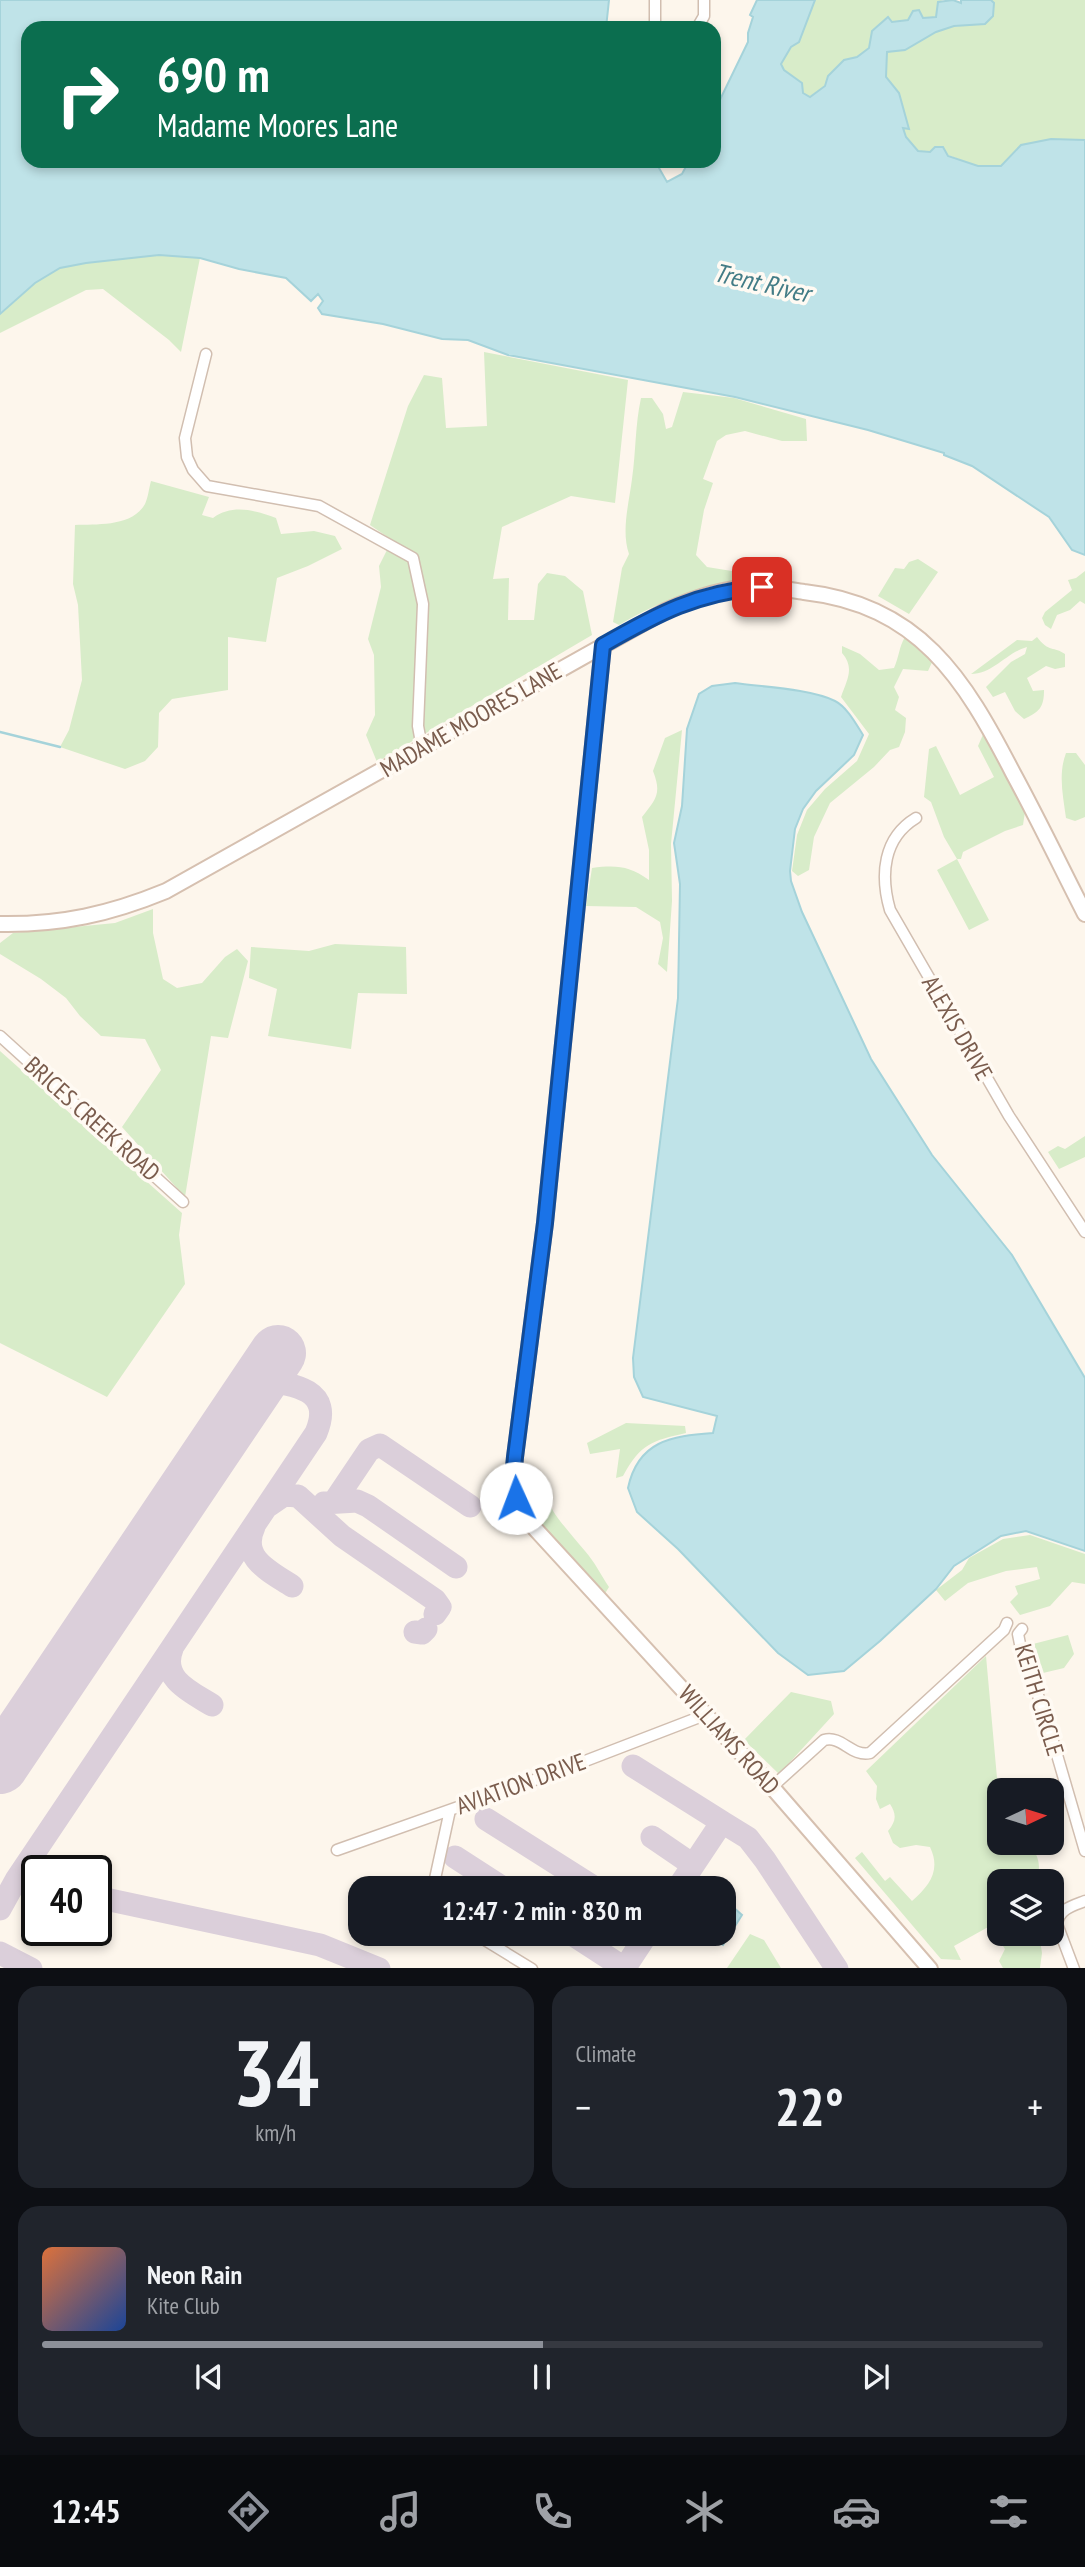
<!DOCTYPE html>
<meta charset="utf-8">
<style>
body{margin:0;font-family:"PT Sans Narrow",sans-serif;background:#20242c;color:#f1f3f6;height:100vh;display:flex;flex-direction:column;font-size:26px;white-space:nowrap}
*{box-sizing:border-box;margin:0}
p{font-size:23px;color:#9ea1a6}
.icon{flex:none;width:38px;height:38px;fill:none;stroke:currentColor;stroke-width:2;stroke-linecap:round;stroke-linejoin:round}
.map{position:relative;height:1968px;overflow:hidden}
.side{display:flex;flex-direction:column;gap:18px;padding:18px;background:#0d0f14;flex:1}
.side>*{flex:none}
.hud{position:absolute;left:21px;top:21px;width:700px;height:147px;border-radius:21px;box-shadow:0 4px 10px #0003;background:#0b6e4f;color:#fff;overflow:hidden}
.needle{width:46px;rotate:86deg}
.buttons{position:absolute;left:987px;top:1778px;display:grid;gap:14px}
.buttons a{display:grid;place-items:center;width:77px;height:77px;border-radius:14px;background:#171b24;box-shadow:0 4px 10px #0003;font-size:35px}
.speed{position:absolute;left:21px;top:1855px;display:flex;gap:14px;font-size:35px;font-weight:700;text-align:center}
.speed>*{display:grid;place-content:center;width:91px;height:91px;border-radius:50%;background:#171b24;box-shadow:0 4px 10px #0003;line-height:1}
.speed .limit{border:4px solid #111;border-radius:10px;background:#fff;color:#111}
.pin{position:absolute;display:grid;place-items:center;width:60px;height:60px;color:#fff;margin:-30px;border-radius:14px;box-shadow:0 4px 10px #0006}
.me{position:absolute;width:77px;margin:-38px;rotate:358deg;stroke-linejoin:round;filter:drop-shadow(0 0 5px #0008)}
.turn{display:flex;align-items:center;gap:24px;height:147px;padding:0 21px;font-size:32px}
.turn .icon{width:91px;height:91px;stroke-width:2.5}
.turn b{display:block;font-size:49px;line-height:60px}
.big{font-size:52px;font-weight:800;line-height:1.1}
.side .tile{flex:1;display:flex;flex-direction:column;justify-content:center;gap:10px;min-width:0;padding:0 24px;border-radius:21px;background:#20242c}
.side .dial{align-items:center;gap:0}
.dial b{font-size:91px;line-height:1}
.song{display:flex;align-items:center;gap:21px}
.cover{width:84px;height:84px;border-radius:10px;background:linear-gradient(135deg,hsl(20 70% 55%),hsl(220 70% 35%))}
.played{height:7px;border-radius:4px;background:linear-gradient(90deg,#8c9099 50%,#363941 50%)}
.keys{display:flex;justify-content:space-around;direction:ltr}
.heat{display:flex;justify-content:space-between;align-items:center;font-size:38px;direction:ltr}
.side .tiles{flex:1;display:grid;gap:18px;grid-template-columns:1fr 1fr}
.tile:last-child{grid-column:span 2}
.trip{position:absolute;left:348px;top:1876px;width:388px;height:70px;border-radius:21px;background:#171b24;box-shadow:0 4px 10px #0003;font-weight:800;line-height:70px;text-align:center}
.tab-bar{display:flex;height:112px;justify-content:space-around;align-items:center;background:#090b0e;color:#9ea1a6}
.tab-bar .icon{width:49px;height:49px}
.tab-bar .active{color:#8c9099}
.tab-bar b{font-size:32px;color:#f1f3f6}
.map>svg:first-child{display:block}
.green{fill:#d8ecc9}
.water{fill:#bfe3e8;stroke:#a5d3da;stroke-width:2}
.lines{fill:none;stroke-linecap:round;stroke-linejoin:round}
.stream{stroke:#a5d3da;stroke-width:2.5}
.taxiway{stroke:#dbcfda;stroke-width:23}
.runway{stroke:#dbcfda;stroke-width:56}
.street-casing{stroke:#d1beb0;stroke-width:13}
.secondary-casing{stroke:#d6c0b0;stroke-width:18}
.street{stroke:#fff;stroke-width:10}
.secondary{stroke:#fff;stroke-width:14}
.route-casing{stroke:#114b97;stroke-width:18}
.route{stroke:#1a73e8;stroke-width:12}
.labels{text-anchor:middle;stroke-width:7;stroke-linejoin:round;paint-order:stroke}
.street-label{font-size:24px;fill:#7a5c4d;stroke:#fffaf3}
.water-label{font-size:26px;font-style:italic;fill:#437c86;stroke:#fffaf3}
</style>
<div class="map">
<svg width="1085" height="1969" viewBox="0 0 1085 1969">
<rect width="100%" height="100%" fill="#fdf6ec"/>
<path class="green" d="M815 0H943L938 2 936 17 923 18 913 11 908 20 892 23 888 17 870 48 857 57 844 60 828 76 825 86 809 97 803 93 801 83 783 70 781 64 791 47 799 41Z
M991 0H1085V140L1051 139 1021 145 1001 166H978L948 155 918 151 906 137 903 128 908 129 886 77 887 52C914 50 917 40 939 31 954 25 969 25 985 24L994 3Z
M159 255 200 258 181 352 169 340 103 289 86 290 0 333V314C18 298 38 276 61 268 92 258 128 258 159 255Z
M484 352 628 380 615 503 571 496 502 527 493 579 509 578 508 620H534L538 584 547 573 565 576 583 591 592 635 377 762 366 735 375 715 374 655 368 639 381 587 379 566 392 540 370 525 408 406 424 375 442 378 446 428 487 426Z
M683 392 734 398 806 419 807 441H782L745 431 726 435 717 441 703 479 713 483 704 510 696 555 707 567 738 572 742 579C699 586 656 603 619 625L613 622 622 568 629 554C621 531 629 503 632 479 636 452 635 425 641 398H652L663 414 666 429 672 427Z
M151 481 209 497 202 515 213 518C232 504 255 510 276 518L281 534 314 531 335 536 342 549 308 566 277 578 266 642 228 637V690L172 699 159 713 158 747 145 761 125 769 60 747 69 730 82 680 78 605 73 584 75 525C97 524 132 527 145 504 148 498 149 488 151 481Z
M918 559 938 572 909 614 878 596 895 568 904 569 909 562Z
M1085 571V604L1080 601 1070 610 1057 615 1051 629 1045 625 1042 618 1045 612 1072 590 1068 580 1076 578Z
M905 637 912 639 934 658 928 671 903 669 894 687 899 697 895 710 906 718 905 732 899 747 890 750 874 767 830 803 814 837 809 870 798 876 792 871 797 835 807 810 825 789 857 761 869 734 841 697C847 680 855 668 842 653V646L860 654 879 670 894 668C899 657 899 647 905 637Z
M1037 637C1049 653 1054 646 1065 654V667L1055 669 1046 666 1027 678 1033 691 1044 690C1044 708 1039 712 1024 719L1015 711 1005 692 993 697 986 687 1011 662 1025 654 1027 647C1006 653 993 674 971 674L1017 640 1032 641Z
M682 730 671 844 672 901 667 972 658 964 663 938 660 922 636 907 586 906 592 868C617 865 629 866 649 880V850L642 817C656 799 662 794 653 771L665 738Z
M985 730 1026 805 1023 825 1005 831 963 852 961 859H957L989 920 969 930 937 870 957 859 944 837 931 802 924 797 929 749 936 746 960 795 994 777 978 746Z
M1066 753H1076L1085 765V817L1075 821 1066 818C1063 796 1058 774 1066 753Z
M153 909V933L163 979 177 988 202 983 225 957 237 949 248 961 228 1038 211 1036 185 1197 122 1127 161 1070 145 1039 101 1036 80 1016 66 998 41 979 0 954V943L13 933 115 923Z
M335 944 406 947 407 994 358 993 351 1049 268 1036 277 989 249 978 251 947 309 951Z
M0 1051 182 1213 179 1235 185 1284 107 1397 0 1343Z
M1085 1136V1157L1059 1169 1048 1152 1058 1146 1065 1149Z
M626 1423 685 1426 686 1433C652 1441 641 1443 623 1476L616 1478 620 1449 590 1454 587 1443Z
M522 1468H535C546 1508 559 1520 585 1551 594 1561 601 1575 609 1587L604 1595 529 1509 523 1487Z
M1030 1535 1085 1554V1584L1072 1582 1050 1606 1020 1615 1010 1602 1018 1594 1015 1586 1040 1579 1037 1567 1006 1571 968 1583 945 1601 936 1590 962 1570 969 1558 1003 1539Z
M1068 1635 1074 1654 1064 1668 1043 1673 1033 1644Z
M986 1656 998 1789 988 1803 997 1830 999 1831V1843H1028C1038 1853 1043 1868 1035 1881H999V1934H1039L1042 1953 1040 1968H1003L999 1961 1005 1949 990 1926 954 1946 961 1960 941 1959 855 1858 862 1852 885 1881 890 1877 912 1901C930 1885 941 1870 930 1847L916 1845 900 1848 893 1843 888 1831C896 1821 897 1815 890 1804L880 1809 876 1799 877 1786 866 1771Z
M791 1692 831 1701 834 1714 779 1774 744 1740Z
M750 1934 764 1940 781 1968H727Z"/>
<path class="water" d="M0 0H609L606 28H28V161H655L667 182 682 174 689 161H714V112L748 42V33L753 17 750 15 757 0H815L799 42 791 47 781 64 784 70 802 83 803 93 810 97 825 86 828 76 844 60 857 57 869 48 872 31 888 17 892 22 908 20 913 11 919 10 923 18 936 17 938 2 953 0 961 3V0H991L994 3 993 16 985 24 954 26 936 32 905 50 887 52 886 77 899 93 909 129 903 128 906 137 918 151 930 152 935 147H943L948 156 978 166H1001L1021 145 1051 139 1085 140V555L1072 550 1049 517 972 466 944 455V453L868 430 735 397 508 355 468 340 442 339 383 324 322 314 318 308 323 301 318 294 311 301 286 278 239 269 200 258 159 255 86 263 60 268 35 283 0 314Z
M735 683C763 687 811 689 835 701 847 707 856 724 863 735L854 755 816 791 803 809 795 829 790 871 791 881 802 912 871 1059 932 1155 1012 1255 1085 1378V1551L1026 1531 1001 1536 954 1566 936 1589 880 1641 844 1671 808 1675 778 1653 678 1549 637 1512 628 1488C638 1441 671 1436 713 1433L717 1416 643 1397 634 1377 633 1358 678 998 680 884 674 843 682 806 687 729 699 694 712 686Z
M733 1907 742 1915 723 1945 709 1939 710 1934H724L725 1913 728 1914Z"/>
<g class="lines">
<path class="stream" d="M0 732 60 747"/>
<path class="taxiway" d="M334 1502 369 1450 380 1445 470 1506
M324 1503 357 1501 368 1506 456 1567
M268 1506 284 1495 298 1496 342 1536 435 1600 440 1607 435 1614
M254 1527C239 1558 271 1572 292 1586
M415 1632 422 1633 426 1629
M172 1649C160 1679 191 1692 212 1705
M633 1766 722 1822 678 1888
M486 1819 595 1888
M722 1822 748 1838 765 1860 837 1969
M652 1837 693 1865
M455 1857 503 1888
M96 1897 320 1945 379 1969
M0 1909 16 1880 316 1433C335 1388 291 1384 260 1380
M572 1934 624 1968
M0 1953 31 1969
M624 1969 647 1934"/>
<path class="runway" d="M0 1766 278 1353"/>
<g class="street-casing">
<path id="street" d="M655 28V0
M697 28 704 16V0
M206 354 185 438 187 457 193 470 207 486 319 506 413 558 423 604 418 726 422 748
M916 818C883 838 880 875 890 910L1009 1116 1085 1232
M0 1036 183 1202
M1022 1629 1018 1634 1020 1644 1048 1724 1085 1851
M772 1787 824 1740C842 1735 851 1757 870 1753L1004 1630 1007 1623
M337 1850 554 1773 697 1718 704 1713
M433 1888 450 1810
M475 1934 532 1969
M1074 1969 1057 1924C1059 1909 1072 1906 1085 1901"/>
</g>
<g class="secondary-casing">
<path id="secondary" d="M603 645 545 1223 515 1457C513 1482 514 1500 528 1521L772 1787 930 1969
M0 924C61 925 110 914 166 891L665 611C695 598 728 586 762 587 776 587 790 590 804 592 919 605 964 678 1013 773 1038 819 1061 867 1085 914"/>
</g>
<use href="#street" class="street"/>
<use href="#secondary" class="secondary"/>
</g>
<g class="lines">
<g class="route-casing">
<path id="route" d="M516 1498 513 1477 515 1457 545 1223 603 645C659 613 696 593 762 587"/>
</g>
<use href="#route" class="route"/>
</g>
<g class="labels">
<g class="street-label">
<text transform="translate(471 720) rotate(-30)" y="8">MADAME MOORES LANE</text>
<text transform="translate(957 1028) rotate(60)" y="8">ALEXIS DRIVE</text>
<text transform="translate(92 1119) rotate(42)" y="8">BRICES CREEK ROAD</text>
<text transform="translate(1039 1700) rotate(73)" y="8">KEITH CIRCLE</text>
<text transform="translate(729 1740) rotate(48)" y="8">WILLIAMS ROAD</text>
<text transform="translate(521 1784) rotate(-20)" y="8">AVIATION DRIVE</text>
</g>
<g class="water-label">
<text transform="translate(762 283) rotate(13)" y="9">Trent River</text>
</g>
</g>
</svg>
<div class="buttons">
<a><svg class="needle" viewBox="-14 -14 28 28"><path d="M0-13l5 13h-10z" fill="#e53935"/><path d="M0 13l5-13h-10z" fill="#9ea1a6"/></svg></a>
<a><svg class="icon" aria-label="layers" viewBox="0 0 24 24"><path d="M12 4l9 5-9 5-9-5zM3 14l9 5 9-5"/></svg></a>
</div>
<div class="speed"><div class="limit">40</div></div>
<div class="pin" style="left:762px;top:587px;background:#d93025"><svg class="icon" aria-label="arrive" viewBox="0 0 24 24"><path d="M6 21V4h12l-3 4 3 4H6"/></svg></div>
<svg class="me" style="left:516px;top:1498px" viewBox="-20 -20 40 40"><circle r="19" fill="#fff"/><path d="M0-13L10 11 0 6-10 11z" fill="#1a73e8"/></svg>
<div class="trip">12:47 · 2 min · 830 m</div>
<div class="hud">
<div class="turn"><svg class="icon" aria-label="right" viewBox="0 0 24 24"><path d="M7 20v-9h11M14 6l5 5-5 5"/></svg><div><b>690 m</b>Madame Moores Lane</div></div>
</div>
</div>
<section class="side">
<div class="tiles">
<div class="tile dial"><b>34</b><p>km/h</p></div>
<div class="tile"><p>Climate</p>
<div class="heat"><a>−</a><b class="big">22°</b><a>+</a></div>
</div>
<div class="tile">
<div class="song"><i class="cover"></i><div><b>Neon Rain</b><p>Kite Club</p></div></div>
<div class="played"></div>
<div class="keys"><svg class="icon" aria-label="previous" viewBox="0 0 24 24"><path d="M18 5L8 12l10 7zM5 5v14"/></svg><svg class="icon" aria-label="pause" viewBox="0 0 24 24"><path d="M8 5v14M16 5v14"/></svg><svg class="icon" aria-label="next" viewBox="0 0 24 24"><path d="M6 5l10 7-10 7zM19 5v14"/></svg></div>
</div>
</div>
</section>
<nav class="tab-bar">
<b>12:45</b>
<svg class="icon active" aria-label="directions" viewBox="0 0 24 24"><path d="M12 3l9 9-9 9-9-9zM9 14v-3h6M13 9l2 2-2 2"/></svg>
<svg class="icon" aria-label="music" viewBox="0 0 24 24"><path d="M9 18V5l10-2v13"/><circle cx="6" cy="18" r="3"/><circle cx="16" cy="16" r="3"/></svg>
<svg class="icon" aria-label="phone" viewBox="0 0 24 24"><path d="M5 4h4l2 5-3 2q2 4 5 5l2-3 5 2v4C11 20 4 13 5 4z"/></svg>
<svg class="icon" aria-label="climate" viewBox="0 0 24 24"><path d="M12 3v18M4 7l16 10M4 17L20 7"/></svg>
<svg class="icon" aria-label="car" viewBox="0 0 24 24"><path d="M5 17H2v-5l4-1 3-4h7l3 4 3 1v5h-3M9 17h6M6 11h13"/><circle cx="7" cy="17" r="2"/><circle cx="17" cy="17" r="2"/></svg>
<svg class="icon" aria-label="filters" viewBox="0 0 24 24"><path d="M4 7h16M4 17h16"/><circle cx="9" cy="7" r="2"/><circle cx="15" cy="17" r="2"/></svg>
</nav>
